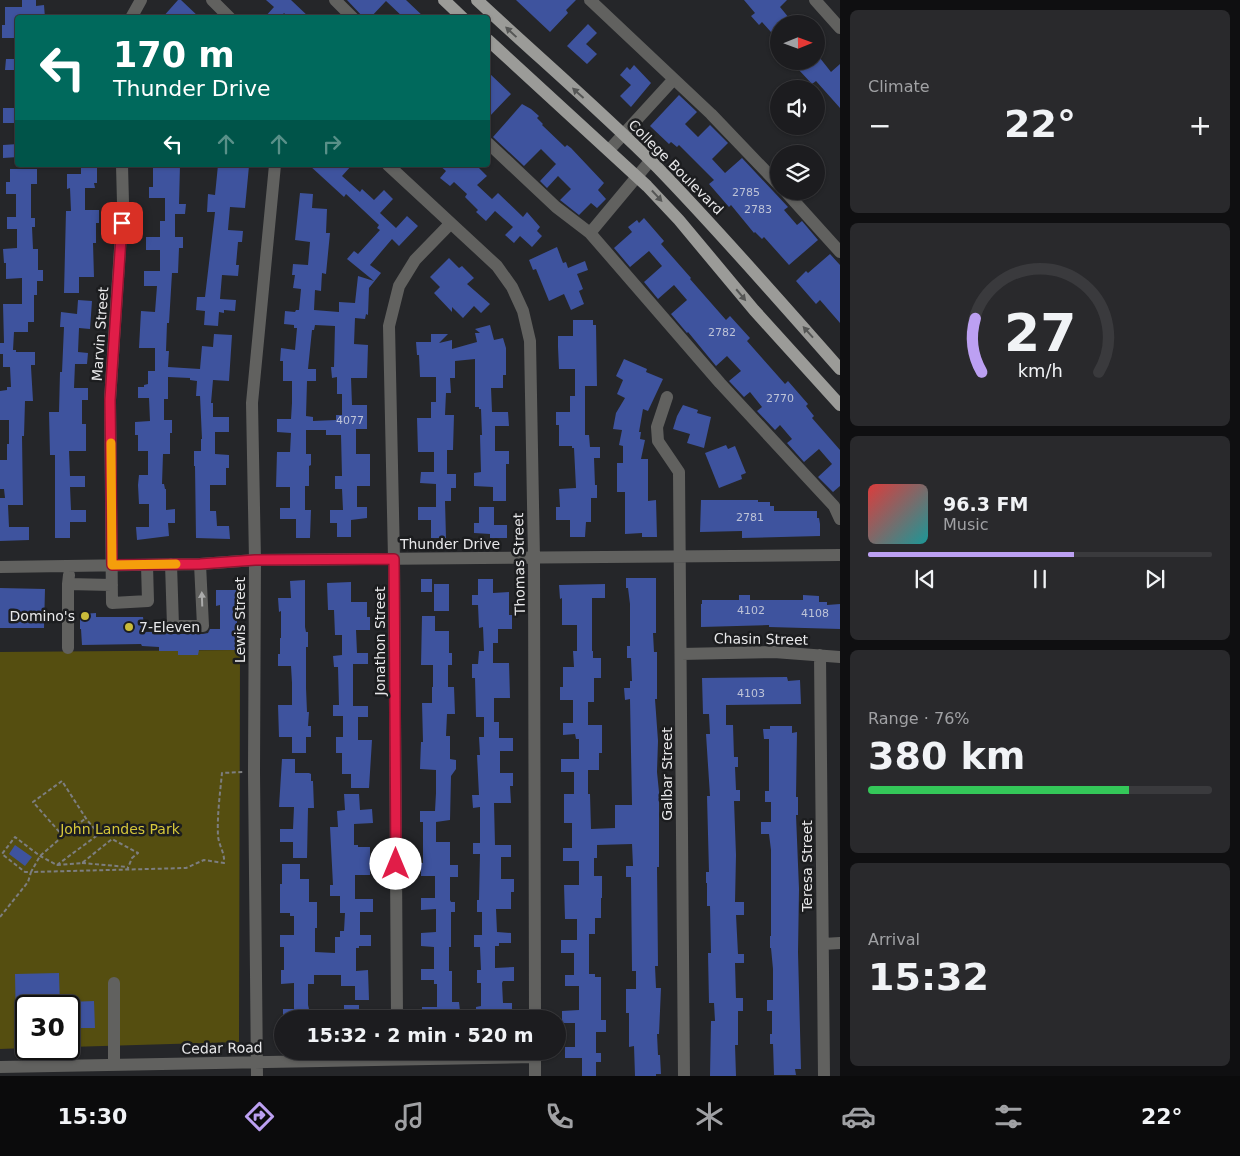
<!DOCTYPE html>
<meta charset="utf-8">
<style>
body{margin:0;font-family:"DejaVu Sans",sans-serif;background:#29292c;color:#f1f3f6;height:100vh;display:flex;flex-direction:column;font-size:19px;white-space:nowrap}
*{box-sizing:border-box;margin:0}
p{font-size:16px;color:#a0a1a4}
.icon{flex:none;width:28px;height:28px;fill:none;stroke:currentColor;stroke-width:2;stroke-linecap:round;stroke-linejoin:round}
.map{position:relative;flex:1;overflow:hidden}
.drawer{display:flex;flex-direction:column;gap:10px;padding:10px;background:#0f0f11;width:400px}
.drawer>*{flex:none}
.top-card{position:absolute;left:15px;top:15px;width:475px;height:152px;border-radius:5px;box-shadow:0 1px 4px #0004,0 0 0 1px #3a3a3d;background:#00695c;color:#fff;overflow:hidden}
.needle{width:32px;rotate:89deg}
.buttons{position:absolute;left:770px;top:15px;display:grid;gap:10px}
.buttons a{display:grid;place-items:center;width:55px;height:55px;border-radius:50%;background:#1c1c1f;box-shadow:0 1px 4px #0004,0 0 0 1px #3a3a3d;font-size:25px}
.speed{position:absolute;left:15px;top:995px;display:flex;gap:10px;font-size:25px;font-weight:700;text-align:center}
.speed>*{display:grid;place-content:center;width:65px;height:65px;border-radius:50%;background:#1c1c1f;box-shadow:0 1px 4px #0004,0 0 0 1px #3a3a3d;line-height:1}
.speed .limit{border:2px solid #111;border-radius:8px;background:#fff;color:#111}
.pin{position:absolute;display:grid;place-items:center;width:42px;height:42px;color:#fff;margin:-21px;border-radius:10px;box-shadow:0 2px 8px #0006}
.me{position:absolute;width:55px;margin:-28px;rotate:0deg;stroke-linejoin:round;filter:drop-shadow(0 0 4px #0008)}
.turn{display:flex;align-items:center;gap:18px;height:105px;padding:0 15px;font-size:22px}
.turn .icon{width:65px;height:65px;stroke-width:2.5}
.turn b{display:block;font-size:35px;line-height:42px}
.lanes{display:flex;align-items:center;height:48px;padding:0 15px;background:#0003;justify-content:center;gap:25px;direction:ltr}
.lanes .off{opacity:.35}
.big{font-size:38px;font-weight:700;line-height:1.1}
.drawer .card{flex:1;display:flex;flex-direction:column;justify-content:center;gap:8px;min-width:0;padding:0 18px;border-radius:8px;background:#29292c}
.drawer .dial{align-items:center;gap:0}
.dial svg{height:130px;overflow:visible;fill:none;stroke:#3a3a3d;stroke-width:7;stroke-linecap:round;text-anchor:middle}
.dial text{fill:#f1f3f6;stroke:none}
.song{display:flex;align-items:center;gap:15px}
.cover{width:60px;height:60px;border-radius:8px;background:linear-gradient(135deg,hsl(0 70% 55%),hsl(180 70% 35%))}
.played{height:5px;border-radius:2px;background:linear-gradient(90deg,#bca0f2 60%,#3a3a3d 60%)}
.keys{display:flex;justify-content:space-around;direction:ltr}
.heat{display:flex;justify-content:space-between;align-items:center;font-size:28px;direction:ltr}
.charge{height:8px;border-radius:4px;background:linear-gradient(90deg,#34c759 76%,#3a3a3d 0)}
.trip{position:absolute;left:274px;top:1010px;width:292px;height:50px;border-radius:25px;background:#1c1c1f;box-shadow:0 1px 4px #0004,0 0 0 1px #3a3a3d;font-weight:700;line-height:50px;text-align:center}
.tab-bar{display:flex;height:80px;justify-content:space-around;align-items:center;background:#0b0b0c;color:#a0a1a4}
.tab-bar .icon{width:35px;height:35px}
.tab-bar .on{color:#bca0f2}
.tab-bar b{font-size:22px;color:#f1f3f6}
main{display:flex;flex:1;min-height:0}
.map>svg:first-child{display:block}
.green{fill:#554e10}
.building{fill:#3e539e;fill-rule:evenodd}
.lines{fill:none;stroke-linecap:round;stroke-linejoin:round}
.path{stroke:#7d7e80;stroke-width:2;stroke-dasharray:4 2.5;stroke-linecap:butt}
.minor{stroke:#61615f;stroke-width:12}
.major{stroke:#9b9b98;stroke-width:12}
.oneway{fill:#555655}
.oneway2{fill:#ababab}
.route-casing{stroke:#92132f;stroke-width:12}
.route{stroke:#e11d48;stroke-width:9}
.slow{stroke:#f59e0b;stroke-width:9}
.poi-dot{fill:#c9bb3a;stroke:#1c1d1f;stroke-width:2}
.labels{text-anchor:middle;stroke-width:5;stroke-linejoin:round;paint-order:stroke}
.number-label{font-size:11px;fill:#bec3d7}
.street-label{font-size:14px;fill:#e8e8ea;stroke:#1c1d1f}
.poi-label{font-size:14px;fill:#e8e8ea;stroke:#1c1d1f;text-anchor:end}
.park-label{font-size:14px;fill:#d6c73b;stroke:#1c1d1f}
</style>
<main>
<div class="map">
<svg width="840" height="1076" viewBox="0 0 840 1076">
<rect width="100%" height="100%" fill="#252629"/>
<path class="green" d="M240 650 239 1042 69 1047V1006H26V1048L0 1049V652Z"/>
<path class="building" d="M22 0H36V6L44 5 45 18H18V38H2V25H5V7H22Z
M178 0H181L200 18H162Z
M266 0H291L310 18H289L284 13 280 18H264L274 7Z
M347 0H406L425 18H404L386 1 370 18H364Z
M516 0H576L566 10 568 13 550 32Z
M744 0H787L780 7 794 24H779V41L762 22 759 25 751 16 755 13Z
M588 24 597 33 586 44 597 54 587 64 567 46Z
M816 53 831 72 840 64V108L816 81 812 84 798 69 807 61H816Z
M6 59H18V70H5Z
M634 65 651 83 631 107 620 96 631 85 620 75 627 67 630 70Z
M488 72 511 94 488 118Z
M679 95 697 112 685 124 698 137 710 125 728 143 712 159 725 173 742 158 788 207 784 210 797 225 802 221 818 240 789 265 764 237 762 239 755 232 754 233 731 205 729 207 709 184 714 180 679 145 677 147 671 142 669 144 650 126Z
M522 104 531 109 539 116 537 118 543 124 542 125 565 147 567 145 571 148 604 183 598 190 606 199 597 208 591 203 579 215 560 200 571 189 558 176 547 188 540 181 556 164 541 149 524 166 493 137Z
M3 108H18V123H3Z
M18 144V157L3 158V145Z
M83 165H97V183H94L95 188H85V210H99V223H96V243H93L94 277H79V293H64L66 211H71L70 188 67 189V174H81V166Z
M153 165H180L179 204H186L185 214H175V237H183V248H179L178 273H172L169 323H167L166 351H169L168 367 200 369 202 346 213 347 214 334 232 335 229 381 213 380 211 403H213V417H229V432H215V454L229 455V468H226V485H210V511H216L217 526H229L230 539 196 538 195 466H194V451H201V439H202L200 396H196L197 381 190 380V378L168 377V399H164V420H172V433H170V454H163L162 484H164L165 489H166V510L175 509V523H168L169 536 137 540 136 527H149V504H139L138 485 139 475H148V451H138V435H135V422L150 421 149 398H138V387H144V385L148 384V371H155V348H139L141 311 155 312 157 286H144V271H160V250H146V237H160V221H165V198H149V187H153Z
M218 165 249 166 245 208 230 207 228 230 243 231 242 242H238L236 265H239L238 276 222 275 220 299 236 300 235 311 224 310V313L219 312 218 326 204 325 205 311 196 310 197 297H205L215 212H207L208 194 215 195Z
M309 165H352L342 176 360 192 362 189 374 200 384 190 393 199 380 213 396 228 407 216 418 226 399 246 392 239 370 265 381 273 369 288 368 315 366 314 365 319 355 318 354 344 368 345 367 378H351L352 405H367V429H356V454H370V486H357V507H367V518L351 520V537H337V523H330V510H343L342 489H335V476H342L341 435H326V430H306V454H311V465L309 466V486H305V510H311L310 538H296V519H280V508H290V487H276L277 452H290L291 433 277 432V419H291L292 403V381H283V361H280L281 348 295 350 297 328H294V325L284 324 285 311 295 312 296 310H299L301 289 293 288 295 275H292L293 264 308 265 310 242 295 240 300 193 313 194 312 208 327 209 326 233H330L326 274 322 273 321 291 315 290 314 310 339 312V302L355 303 358 276 374 281 347 259 354 251 358 254 380 230 377 228 379 225 346 194 344 197ZM315 325 335 326 334 367H331L332 378 337 377V394H342V415H336V420L313 421V417L306 416 307 381H316V369H308L312 330H314Z
M439 165H476L487 176 477 185 492 199 498 193 523 217 527 212 540 227 537 231 542 236 532 247 520 236 514 243 505 235 513 227 495 211 486 221 476 212 478 210 465 197 467 194 454 182 450 186 440 178 446 171Z
M10 169H37V184H31V218H35V227H32L33 249H38V270H43V281H37V295H34V322H28V332H14L13 350H16V352H35V365H31V367L33 401H25L24 436H22L23 505H8L9 527H29V540L0 541V498H5L4 489H0V460H7V444H9V420H0V391L7 390V387H11L10 367H3V354H0V343H4L3 304H22V278L6 279V263H4L3 249 17 248V229H7V217H16V194H6V182H10Z
M644 218 664 241 661 244 691 278 690 279 726 320 730 316 750 338 747 341 785 384 788 381 808 404 806 406 814 416 812 418 840 450V486L833 492 818 477 832 464 819 449 804 462 787 443 792 439 780 425 775 430 757 411 762 407 750 392 744 397 729 381 741 371 727 356 716 366 688 332 687 333 671 314 687 300 674 285 658 299 644 282 662 266 649 251 630 267 614 248 632 232 628 227 637 220 639 223Z
M557 247 563 263 566 262 568 268 585 261 588 270 577 274 583 289 579 291 584 304 571 310 564 294 549 301 536 269 533 270 529 260Z
M830 254 840 265V323L820 300 816 304 796 281 806 271 808 273Z
M449 258 459 268 462 266 474 278 467 284 490 304 481 313 474 306 463 318 452 307V312L434 293 440 287 430 277Z
M78 300 92 301 90 329 79 328 78 352 88 353 87 364H75L74 388H88V400H82V424H86V451H69L70 476H85V487H70L71 510H86V522H70V538H55V455H50L49 412H59L60 372H62L64 327H60L61 312 77 314Z
M573 320H593V325H596L597 386H585V435H589L590 447H600V458H594L595 485H597V498H591V522H586L585 537H570V520H556V507H560L559 489 576 488 574 448H572V446H559V425H556V412H570V396H575V369H559L558 347V336H573Z
M490 325 494 340 503 338 506 348V375H503V388H491L492 412H508L509 426H495V451H509V464H506V501H493V487L474 486V473L481 472 480 435H482L481 409H479V407H475V359L455 361V378H450L451 393H446L445 415H454L453 450H447V474H456V488H451V501H445L446 538H431V520H418V507H436V484L420 483 421 472H434V452H418L417 418H431V402H436V377H420L419 355H417L416 342H431V334H448L439 343 452 340V349L477 342 475 333H480L475 329Z
M624 359 647 369 646 372 663 379 648 411 643 409 639 432H641L640 439 645 440 641 459H648V501L656 500 657 537H642V533L625 534V492H617V463H623V446L619 445 622 430 613 429 616 413 625 398 617 394 623 380 616 376Z
M683 405 698 410 697 413 711 417 704 448 687 443 690 434 673 429 677 416Z
M726 445 728 449 735 446 746 473 741 475 742 479 719 488 705 453Z
M701 500H758V502H770V506H774V511H817V518H819L820 524V536L742 538V531L700 532Z
M479 507H494V525H507V538H490V534L474 533V523H479Z
M626 578H656V633H653L654 652H657V699H655L658 741 657 772 659 792V867H657L658 966H655L656 988H661L659 1034H657L658 1055H660L661 1074H656V1076H635L634 1046 629 1047V1013H626V989H636V971H632L631 877H626V866H633L632 844 597 845V858H594V876H602V898H601V918H595V934H589V974H595V977H601V1020H606V1032H596V1053H601V1062H596V1076H582V1058H565V1047H575V1023H562V1011L579 1010V986H565V975H574V953H561V940H577V919H565L564 885H579V861H563V848H572V823H564V794H574V772H561V759H579V739H576L575 734 563 735V723H573V700H560V687H563V667H574L573 651H577V625H562V598L560 599 559 585 605 584V598H592V651H593V658H601V678H594V702H588V725H602V753H599V770H588V794H590L591 829 615 828V805H632L630 699 625 700 624 688H630V681H632L631 658H627V646H630V604L628 588H626Z
M421 579H432V592H421Z
M478 579H493V593L509 592V615H512V629H498V643H493V663H509L510 698H494V722H499V738H513V751H500V773H513V786H510L511 803H494L495 845H511V857H501V879H514V892H511V909H496L497 932 511 933V943H499V946H495V968L514 967V981H503L502 983 503 1003H512V1014H497V1019H476V1007L481 1006V983H477V970H481L480 947H474V935H482V912H477V900H479L480 854H473V843H480V807L473 808 472 795H479L477 755H480L479 737H484V717H476L475 678H472V664H478L479 651H484L483 627 479 628 478 605H472V595H478Z
M305 580V627L306 632H308V647H306V688L307 712H309L308 726H311V737H306V753H292V737H279L278 705H292V683L291 666H278V654H280V638H281V611L279 612 278 598H291L290 581Z
M351 582V602H367V617H370V630H356L357 653H368V664H353V706H368V717H358V740H372L369 788H351V774H342V753H336V737H343V716H333V705H339L338 667H334L333 656 342 655V635H335L334 610H328L327 583Z
M434 584H449V611H434Z
M0 588 45 589 44 628H0Z
M216 590H237V650H199L198 655H178V651H159V647L142 646 141 644 82 645 81 629H80V615L81 614 96 613V617H143L145 632H167L173 634H203L208 633 210 629H220V605L216 606Z
M739 595H750V600H803V595L819 596V602H827V605L840 604V629L769 627V625L701 627V604H702V600H739Z
M422 616H435V631H449V653H452V665H448V687H454L455 714H447L446 736H450V759L456 760V769L451 776 450 820 436 822V842H450V865H458V877H450V900L451 902H455V912H451V947H449V971H452V1002H459L460 1011 454 1012V1019H422V1007H437V984H434V980H421V969H434V947L421 946V933L436 932V909L421 910V898H435V876H421V863H423V822H420V811H435L436 793V770L420 769 421 742H423L422 703H432V687H433V665H421Z
M787 677 788 681 800 680 801 704 726 705V725H733L734 757H738V767H735L736 790H740V801H734L736 855 735 902H744V915H736L738 954H744V963H735L736 998H743V1011H738V1045H735L736 1076H710L711 1021H715L714 1003H709L708 953H711L710 906H707V883H706V872H709L707 796H710L706 734H710L709 714H703L702 678Z
M770 726H792V733L797 732 796 797H798V815H796L799 889 798 952 801 1069H795L796 1075H774L773 1044H770V1034H772V1011H767V1000H773V969L771 948H770V936H771V850L769 834H761V822H771V802H765V791H769V739H764L763 729H770Z
M282 759H295V773H309L311 774V781H313L314 808H308L307 858H293V842H280V829H293L294 807H279Z
M344 794H359L360 810 372 809 373 823 354 824V845H358V847H370V875H355V899H373V912H360V935H371V946H359V948H356V971L368 970 369 1000H355V986H341V975H314V984H308V1005L309 1009H311V1019H283V1009H294V983L281 984V970H284V947H280V935H294V916H290V913H280V884H282V864H300V879H309V902H317V928H315V952L335 953V937H340V931H344L345 913H340V896H330V885H333L330 827H338L337 811 345 810Z
M15 845 32 857 25 866 9 854Z
M59 973 60 1006H26V1029H16L15 974Z
M94 1001 95 1028H69V1002Z
M344 1005H359V1019H344Z"/>
<g class="lines">
<path class="path" d="M63 836 40 856 31 872H25L2 854 15 837 40 856 57 865 82 863 112 839 138 853 132 858 127 870
M82 863 128 867
M57 865 99 834 87 820 62 781 33 802 63 836 86 818
M0 917 28 882 31 872 186 868 204 860 224 863C225 853 219 846 218 836 217 815 220 794 222 773L243 772"/>
<path class="minor" d="M212 0 230 18
M335 0 353 18
M590 0 711 114 779 185
M815 0 840 28
M131 18 141 0
M488 143 556 207 590 233 720 383 834 506 840 519
M609 150 673 80
M122 165 123 203 110 400 112 603 148 601 147 565
M388 165 497 266 512 287 523 311 530 341 534 558 535 1019
M785 191 840 252
M590 233 650 161
M667 397 657 427 658 441 679 472 684 1076
M171 564 173 626H203L200 564
M0 567 200 564 255 560 840 555
M69 575 68 584 112 585
M68 584V648
M681 654 774 652 840 657
M820 655 824 1076
M823 944 840 943
M114 983V1064
M397 1019 394 559 389 326 399 286 415 260 450 224
M535 1051V1076
M0 1067 535 1057
M257 1076 254 772 255 560 252 403 275 165"/>
<path class="major" d="M444 0 463 18
M477 0C537 56 599 109 657 167 720 232 780 301 840 369
M488 40 647 186 679 220 754 310 840 405"/>
</g>
<defs><path id="oneway-solid" d="M-6-.8H1V-3.2L6.5 0L1 3.2V.8H-6Z" transform="scale(1.25)"/></defs>
<g class="oneway">
<use href="#oneway-solid" transform="translate(511 32) rotate(-137)"/>
<use href="#oneway-solid" transform="translate(578 93) rotate(-138)"/>
<use href="#oneway-solid" transform="translate(657 196) rotate(47)"/>
<use href="#oneway-solid" transform="translate(741 295) rotate(50)"/>
<use href="#oneway-solid" transform="translate(808 332) rotate(-132)"/>
</g>
<use class="oneway2" href="#oneway-solid" transform="translate(202 599) rotate(-92)"/>
<g class="lines">
<g class="route-casing">
<path id="route" d="M122 223 110 400 112 565 200 564 255 560 394 559 396 864"/>
</g>
<use href="#route" class="route"/>
<path class="slow" d="M111 443 112 565 176 564"/>
</g>
<g class="poi-dot">
<circle cx="85" cy="616" r="5"/>
<circle cx="129" cy="627" r="5"/>
</g>
<g class="labels">
<g class="number-label">
<text x="746" y="196">2785</text>
<text x="758" y="213">2783</text>
<text x="722" y="336">2782</text>
<text x="780" y="402">2770</text>
<text x="350" y="424">4077</text>
<text x="750" y="521">2781</text>
<text x="751" y="614">4102</text>
<text x="815" y="617">4108</text>
<text x="751" y="697">4103</text>
</g>
<g class="street-label">
<text transform="translate(676 167) rotate(45)" y="5">College Boulevard</text>
<text transform="translate(100 334) rotate(-86)" y="5">Marvin Street</text>
<text x="450" y="549">Thunder Drive</text>
<text transform="translate(519 564) rotate(-91)" y="5">Thomas Street</text>
<text transform="translate(240 620) rotate(-90)" y="5">Lewis Street</text>
<text transform="translate(761 639) rotate(1)" y="5">Chasin Street</text>
<text transform="translate(380 641) rotate(-90)" y="5">Jonathon Street</text>
<text transform="translate(667 774) rotate(-90)" y="5">Galbar Street</text>
<text transform="translate(807 866) rotate(-90)" y="5">Teresa Street</text>
<text transform="translate(222 1048) rotate(-1)" y="5">Cedar Road</text>
</g>
<g class="poi-label">
<text x="75" y="621">Domino's</text>
<text x="139" y="632" text-anchor="start">7-Eleven</text>
</g>
<g class="park-label">
<text x="120" y="834">John Landes Park</text>
</g>
</g>
</svg>
<div class="buttons">
<a><svg class="needle" viewBox="-14 -14 28 28"><path d="M0-13l5 13h-10z" fill="#e53935"/><path d="M0 13l5-13h-10z" fill="#a0a1a4"/></svg></a>
<a><svg class="icon" aria-label="sound" viewBox="0 0 24 24"><path d="M4 9h4l5-4v14l-5-4H4zM17 9q2 3 0 6"/></svg></a>
<a><svg class="icon" aria-label="layers" viewBox="0 0 24 24"><path d="M12 4l9 5-9 5-9-5zM3 14l9 5 9-5"/></svg></a>
</div>
<div class="speed"><div class="limit">30</div></div>
<div class="pin" style="left:122px;top:223px;background:#d93025"><svg class="icon" aria-label="arrive" viewBox="0 0 24 24"><path d="M6 21V4h12l-3 4 3 4H6"/></svg></div>
<svg class="me" style="left:396px;top:864px" viewBox="-20 -20 40 40"><circle r="19" fill="#fff"/><path d="M0-13L10 11 0 6-10 11z" fill="#e11d48"/></svg>
<div class="trip">15:32 · 2 min · 520 m</div>
<div class="top-card">
<div class="turn"><svg class="icon" aria-label="left" viewBox="0 0 24 24"><path d="M17 20v-9H6M10 6l-5 5 5 5"/></svg><div><b>170 m</b>Thunder Drive</div></div>
<div class="lanes"><svg class="icon" aria-label="left" viewBox="0 0 24 24"><path d="M17 20v-9H6M10 6l-5 5 5 5"/></svg><svg class="icon off" aria-label="ahead" viewBox="0 0 24 24"><path d="M12 20V5M6 11l6-6 6 6"/></svg><svg class="icon off" aria-label="ahead" viewBox="0 0 24 24"><path d="M12 20V5M6 11l6-6 6 6"/></svg><svg class="icon off" aria-label="right" viewBox="0 0 24 24"><path d="M7 20v-9h11M14 6l5 5-5 5"/></svg></div>
</div>
</div>
<section class="drawer">
<div class="card"><p>Climate</p>
<div class="heat"><a>−</a><b class="big">22°</b><a>+</a></div>
</div>
<div class="card dial"><svg viewBox="0 0 100 80">
<path d="M14 69A42 42 0 1 1 86 69"/>
<path d="M14 69A42 42 0 0 1 10 36" stroke="#bca0f2"/>
<text x="50" y="56" font-size="32" font-weight="700">27</text>
<text x="50" y="72" font-size="11">km/h</text>
</svg></div>
<div class="card">
<div class="song"><i class="cover"></i><div><b>96.3 FM</b><p>Music</p></div></div>
<div class="played"></div>
<div class="keys"><svg class="icon" aria-label="previous" viewBox="0 0 24 24"><path d="M18 5L8 12l10 7zM5 5v14"/></svg><svg class="icon" aria-label="pause" viewBox="0 0 24 24"><path d="M8 5v14M16 5v14"/></svg><svg class="icon" aria-label="next" viewBox="0 0 24 24"><path d="M6 5l10 7-10 7zM19 5v14"/></svg></div>
</div>
<div class="card"><p>Range · 76%</p><b class="big">380 km</b><div class="charge"></div></div>
<div class="card"><p>Arrival</p><b class="big">15:32</b></div>
</section>
</main>
<nav class="tab-bar">
<b>15:30</b>
<svg class="icon on" aria-label="directions" viewBox="0 0 24 24"><path d="M12 3l9 9-9 9-9-9zM9 14v-3h6M13 9l2 2-2 2"/></svg>
<svg class="icon" aria-label="music" viewBox="0 0 24 24"><path d="M9 18V5l10-2v13"/><circle cx="6" cy="18" r="3"/><circle cx="16" cy="16" r="3"/></svg>
<svg class="icon" aria-label="phone" viewBox="0 0 24 24"><path d="M5 4h4l2 5-3 2q2 4 5 5l2-3 5 2v4C11 20 4 13 5 4z"/></svg>
<svg class="icon" aria-label="climate" viewBox="0 0 24 24"><path d="M12 3v18M4 7l16 10M4 17L20 7"/></svg>
<svg class="icon" aria-label="car" viewBox="0 0 24 24"><path d="M5 17H2v-5l4-1 3-4h7l3 4 3 1v5h-3M9 17h6M6 11h13"/><circle cx="7" cy="17" r="2"/><circle cx="17" cy="17" r="2"/></svg>
<svg class="icon" aria-label="filters" viewBox="0 0 24 24"><path d="M4 7h16M4 17h16"/><circle cx="9" cy="7" r="2"/><circle cx="15" cy="17" r="2"/></svg>
<b>22°</b>
</nav>
